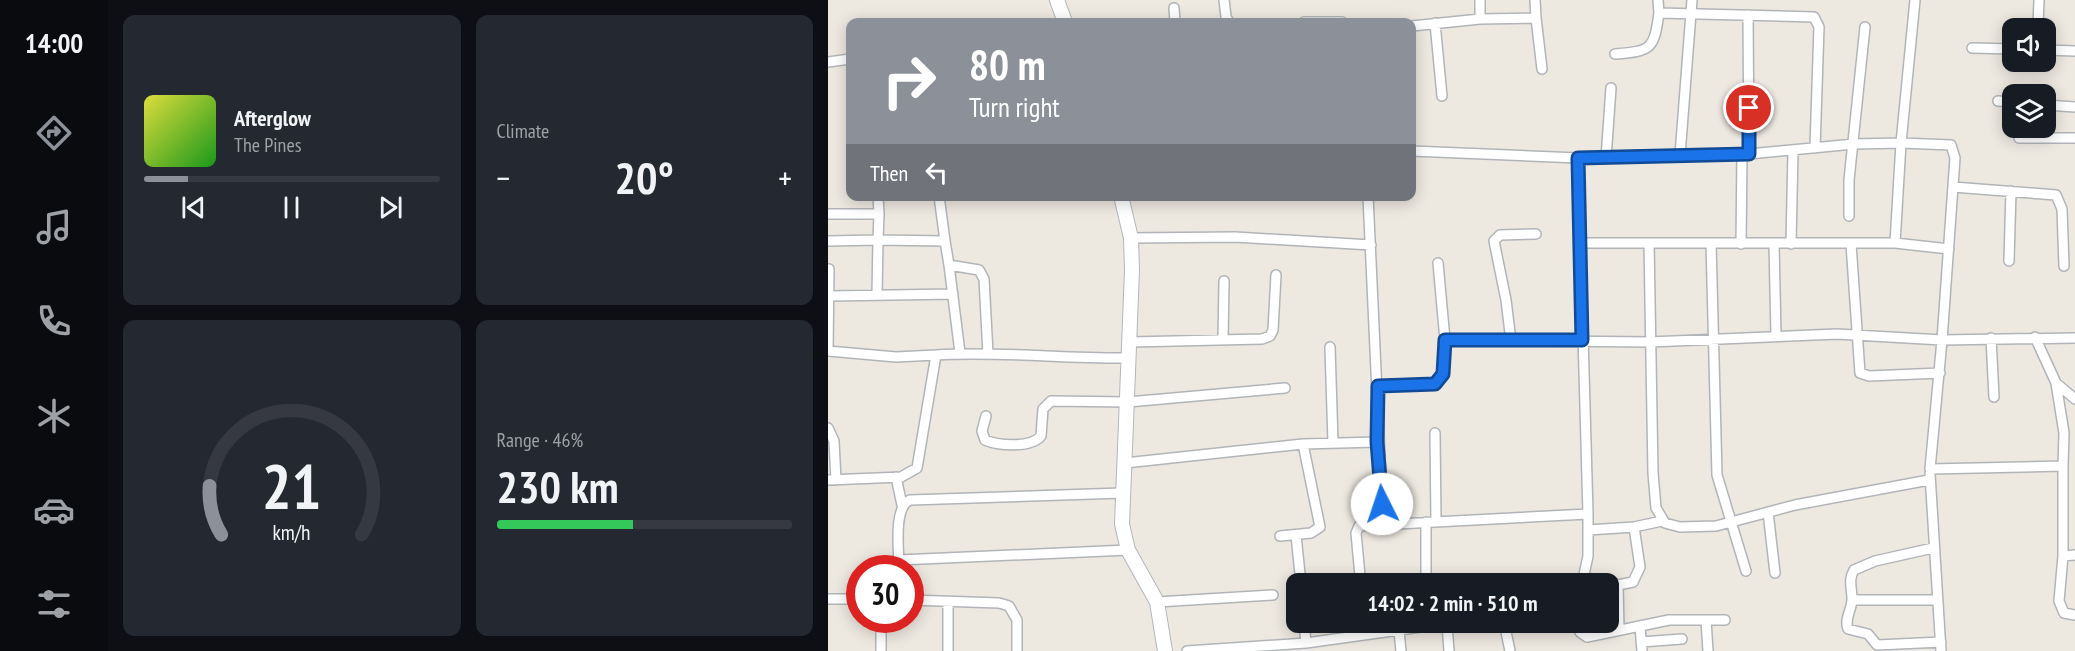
<!DOCTYPE html>
<meta charset="utf-8">
<style>
body{margin:0;font-family:"PT Sans Narrow",sans-serif;background:#242831;color:#f1f3f6;height:100vh;display:flex;flex-direction:column;font-size:22px;white-space:nowrap}
*{box-sizing:border-box;margin:0}
p{font-size:20px;color:#9ea1a6}
.icon{flex:none;width:33px;height:33px;fill:none;stroke:currentColor;stroke-width:2;stroke-linecap:round;stroke-linejoin:round}
.map{position:relative;flex:1;overflow:hidden}
.drawer{display:flex;flex-direction:column;gap:15px;padding:15px;background:#0d0f14;width:720px}
.drawer>*{flex:none}
.guide{position:absolute;left:18px;top:18px;width:570px;height:183px;border-radius:12px;box-shadow:0 3px 15px #0003;background:#8c9099;color:#fff;overflow:hidden}
.buttons{position:absolute;left:1174px;top:18px;display:grid;gap:12px}
.buttons a{display:grid;place-items:center;width:54px;height:54px;border-radius:12px;background:#171b24;box-shadow:0 3px 15px #0003;font-size:30px}
.speed{position:absolute;left:18px;top:555px;display:flex;gap:12px;font-size:30px;font-weight:700;text-align:center}
.speed>*{display:grid;place-content:center;width:78px;height:78px;border-radius:50%;background:#171b24;box-shadow:0 3px 15px #0003;line-height:1}
.speed .limit{border:9px solid #d22;background:#fff;color:#111}
.pin{position:absolute;display:grid;place-items:center;width:51px;height:51px;color:#fff;margin:-26px;border:3px solid #fff;border-radius:50%;box-shadow:0 2px 6px #0007}
.me{position:absolute;width:66px;margin:-33px;rotate:356deg;stroke-linejoin:round;filter:drop-shadow(0 0 4px #0008)}
.turn{display:flex;align-items:center;gap:21px;height:126px;padding:0 24px;font-size:27px}
.turn .icon{width:78px;height:78px;stroke-width:2.5}
.turn b{display:block;font-size:42px;line-height:51px}
.then{display:flex;align-items:center;height:57px;padding:0 24px;background:#0003;gap:12px;font-size:22px}
.big{font-size:45px;font-weight:600;line-height:1.1}
.drawer .tile{flex:1;display:flex;flex-direction:column;justify-content:center;gap:9px;min-width:0;padding:0 21px;border-radius:12px;background:#242831}
.drawer .dial{align-items:center;gap:0}
.dial svg{height:156px;overflow:visible;fill:none;stroke:#363941;stroke-width:7;stroke-linecap:round;text-anchor:middle}
.dial text{fill:#f1f3f6;stroke:none}
.song{display:flex;align-items:center;gap:18px}
.cover{width:72px;height:72px;border-radius:9px;background:linear-gradient(135deg,hsl(60 70% 55%),hsl(120 70% 35%))}
.played{height:6px;border-radius:3px;background:linear-gradient(90deg,#8c9099 15%,#363941 15%)}
.keys{display:flex;justify-content:space-around;direction:ltr}
.heat{display:flex;justify-content:space-between;align-items:center;font-size:33px;direction:ltr}
.charge{height:9px;border-radius:4px;background:linear-gradient(90deg,#34c759 46%,#363941 0)}
.drawer .tiles{flex:1;display:grid;gap:15px;grid-template-columns:repeat(2,1fr)}
.trip{position:absolute;left:458px;top:573px;width:333px;height:60px;border-radius:12px;background:#171b24;box-shadow:0 3px 15px #0003;font-weight:600;line-height:60px;text-align:center}
main{display:flex;flex:1;min-height:0}
.dock{display:flex;flex-direction:column;width:108px;justify-content:space-around;align-items:center;background:#090b0e;color:#9ea1a6}
.dock .icon{width:42px;height:42px}
.dock .on{color:#8c9099}
.dock b{font-size:27px;color:#f1f3f6}
.map>svg:first-child{display:block}
.lines{fill:none;stroke-linecap:round;stroke-linejoin:round}
.street-casing{stroke:#b1b5b9;stroke-width:12}
.secondary-casing{stroke:#b2b7bc;stroke-width:16}
.street{stroke:#fff;stroke-width:9}
.secondary{stroke:#fff;stroke-width:14}
.route-casing{stroke:#114b97;stroke-width:15}
.route{stroke:#1a73e8;stroke-width:10}
</style>
<main>
<nav class="dock">
<b>14:00</b>
<svg class="icon on" aria-label="directions" viewBox="0 0 24 24"><path d="M12 3l9 9-9 9-9-9zM9 14v-3h6M13 9l2 2-2 2"/></svg>
<svg class="icon" aria-label="music" viewBox="0 0 24 24"><path d="M9 18V5l10-2v13"/><circle cx="6" cy="18" r="3"/><circle cx="16" cy="16" r="3"/></svg>
<svg class="icon" aria-label="phone" viewBox="0 0 24 24"><path d="M5 4h4l2 5-3 2q2 4 5 5l2-3 5 2v4C11 20 4 13 5 4z"/></svg>
<svg class="icon" aria-label="climate" viewBox="0 0 24 24"><path d="M12 3v18M4 7l16 10M4 17L20 7"/></svg>
<svg class="icon" aria-label="car" viewBox="0 0 24 24"><path d="M5 17H2v-5l4-1 3-4h7l3 4 3 1v5h-3M9 17h6M6 11h13"/><circle cx="7" cy="17" r="2"/><circle cx="17" cy="17" r="2"/></svg>
<svg class="icon" aria-label="filters" viewBox="0 0 24 24"><path d="M4 7h16M4 17h16"/><circle cx="9" cy="7" r="2"/><circle cx="15" cy="17" r="2"/></svg>
</nav>
<section class="drawer">
<div class="tiles">
<div class="tile">
<div class="song"><i class="cover"></i><div><b>Afterglow</b><p>The Pines</p></div></div>
<div class="played"></div>
<div class="keys"><svg class="icon" aria-label="previous" viewBox="0 0 24 24"><path d="M18 5L8 12l10 7zM5 5v14"/></svg><svg class="icon" aria-label="pause" viewBox="0 0 24 24"><path d="M8 5v14M16 5v14"/></svg><svg class="icon" aria-label="next" viewBox="0 0 24 24"><path d="M6 5l10 7-10 7zM19 5v14"/></svg></div>
</div>
<div class="tile"><p>Climate</p>
<div class="heat"><a>−</a><b class="big">20°</b><a>+</a></div>
</div>
<div class="tile dial"><svg viewBox="0 0 100 80">
<path d="M14 69A42 42 0 1 1 86 69"/>
<path d="M14 69A42 42 0 0 1 8 44" stroke="#8c9099"/>
<text x="50" y="56" font-size="32" font-weight="700">21</text>
<text x="50" y="72" font-size="11">km/h</text>
</svg></div>
<div class="tile"><p>Range · 46%</p><b class="big">230 km</b><div class="charge"></div></div>
</div>
</section>
<div class="map">
<svg width="1247" height="651" viewBox="0 0 1247 651">
<rect width="100%" height="100%" fill="#ede8e0"/>
<g class="lines">
<g class="street-casing">
<path id="street" d="M396 0 398 17 401 22
M652 0V19
M830 0 831 13 986 17 991 27 987 148
M346 8 347 22
M920 15 921 154
M708 18 714 69
M476 22H514
M607 23 614 96
M1210 25 1211 0
M584 26 652 19 708 18 707 0
M1144 48 1185 49
M1218 50 1247 51
M787 54C823 51 826 50 831 13
M0 62 22 59
M1170 101 1185 102
M1218 105 1247 107
M1191 138H1247
M584 151 750 158 921 154 1026 144 1073 143 1087 0
M852 155 864 0
M778 158 783 88
M1125 187 1228 195 1234 209 1236 266
M50 196 51 214
M111 196 117 241
M540 196 555 524
M1 214H51L50 240 117 241 121 265 151 270 156 279 160 354
M1021 216V180L1037 27
M303 238 407 237 543 245
M0 241 50 240 49 295
M751 243H1067L1121 249
M821 243 825 473 828 508 837 523 852 527 888 526 967 505 1101 480
M883 243 889 475 918 571
M1067 243 1073 143 1123 145 1127 158 1114 340 1247 338
M913 244 914 154
M946 244 948 335
M963 244 965 151
M1023 244 1032 373 1041 376 1112 373
M1181 261 1183 191
M610 263 617 340
M121 265 132 353
M2 296 125 294
M1207 337 1228 383 1247 399
M1163 338 1166 397
M395 340 396 281
M683 341 678 300 666 241 672 235 708 234
M303 342 434 339 442 336 445 330 448 275
M502 347 505 443
M0 351 68 357 108 355
M0 351 1 269
M1228 383 1236 433 1235 466
M550 386 607 384 615 374 617 340 822 342 1009 334 1114 340 1102 469 1235 466V556L1247 555
M158 416 154 431 157 440C171 446 203 448 213 436L215 409 223 401 300 402 457 388
M0 428 6 441 8 480
M607 433 608 522
M297 463 475 444 549 442
M1102 474 1113 651
M68 477 74 505
M0 480 73 477 89 468 108 355C173 351 237 359 302 358
M940 512 947 573
M760 530 806 527 834 521
M468 535 473 584
M452 536 483 533 492 527 475 444
M1105 548 1047 561 1026 570C1020 580 1024 588 1024 599 1024 610 1016 618 1020 629L1040 634 1049 645 1113 642
M1235 556 1231 601 1236 613 1247 615
M71 560 300 550
M71 568C71 551 65 507 82 500L294 493
M756 577 790 585 805 582 812 567 806 527
M545 580 535 579 532 576 528 533 531 526 760 514 750 158
M598 584V522
M754 584 760 556V514
M790 585 791 630
M0 599H32
M82 600 171 603 181 606 189 620V651
M1024 600H1109
M329 602 445 595
M878 620 880 651
M476 622 478 643
M676 622 682 651
M748 622 752 632 759 637 841 620H897
M619 624 621 651
M812 626 814 651
M571 631 573 651
M813 642 854 639
M53 651V620
M120 651V602
M359 651 478 643 629 622"/>
</g>
<g class="secondary-casing">
<path id="secondary" d="M229 0 237 22
M293 196 303 238 304 270 294 524 300 550 329 602 337 651"/>
</g>
<use href="#street" class="street"/>
<use href="#secondary" class="secondary"/>
</g>
<g class="lines">
<g class="route-casing">
<path id="route" d="M554 504 549 442 550 386 607 384 615 374 617 340H754L750 158 921 154V108"/>
</g>
<use href="#route" class="route"/>
</g>
</svg>
<div class="buttons">
<a><svg class="icon" aria-label="sound" viewBox="0 0 24 24"><path d="M4 9h4l5-4v14l-5-4H4zM17 9q2 3 0 6"/></svg></a>
<a><svg class="icon" aria-label="layers" viewBox="0 0 24 24"><path d="M12 4l9 5-9 5-9-5zM3 14l9 5 9-5"/></svg></a>
</div>
<div class="speed"><div class="limit">30</div></div>
<div class="pin" style="left:921px;top:108px;background:#d93025"><svg class="icon" aria-label="arrive" viewBox="0 0 24 24"><path d="M6 21V4h12l-3 4 3 4H6"/></svg></div>
<svg class="me" style="left:554px;top:504px" viewBox="-20 -20 40 40"><circle r="19" fill="#fff"/><path d="M0-13L10 11 0 6-10 11z" fill="#1a73e8"/></svg>
<div class="trip">14:02 · 2 min · 510 m</div>
<div class="guide">
<div class="turn"><svg class="icon" aria-label="right" viewBox="0 0 24 24"><path d="M7 20v-9h11M14 6l5 5-5 5"/></svg><div><b>80 m</b>Turn right</div></div>
<div class="then">Then<svg class="icon" aria-label="left" viewBox="0 0 24 24"><path d="M17 20v-9H6M10 6l-5 5 5 5"/></svg></div>
</div>
</div>
</main>
